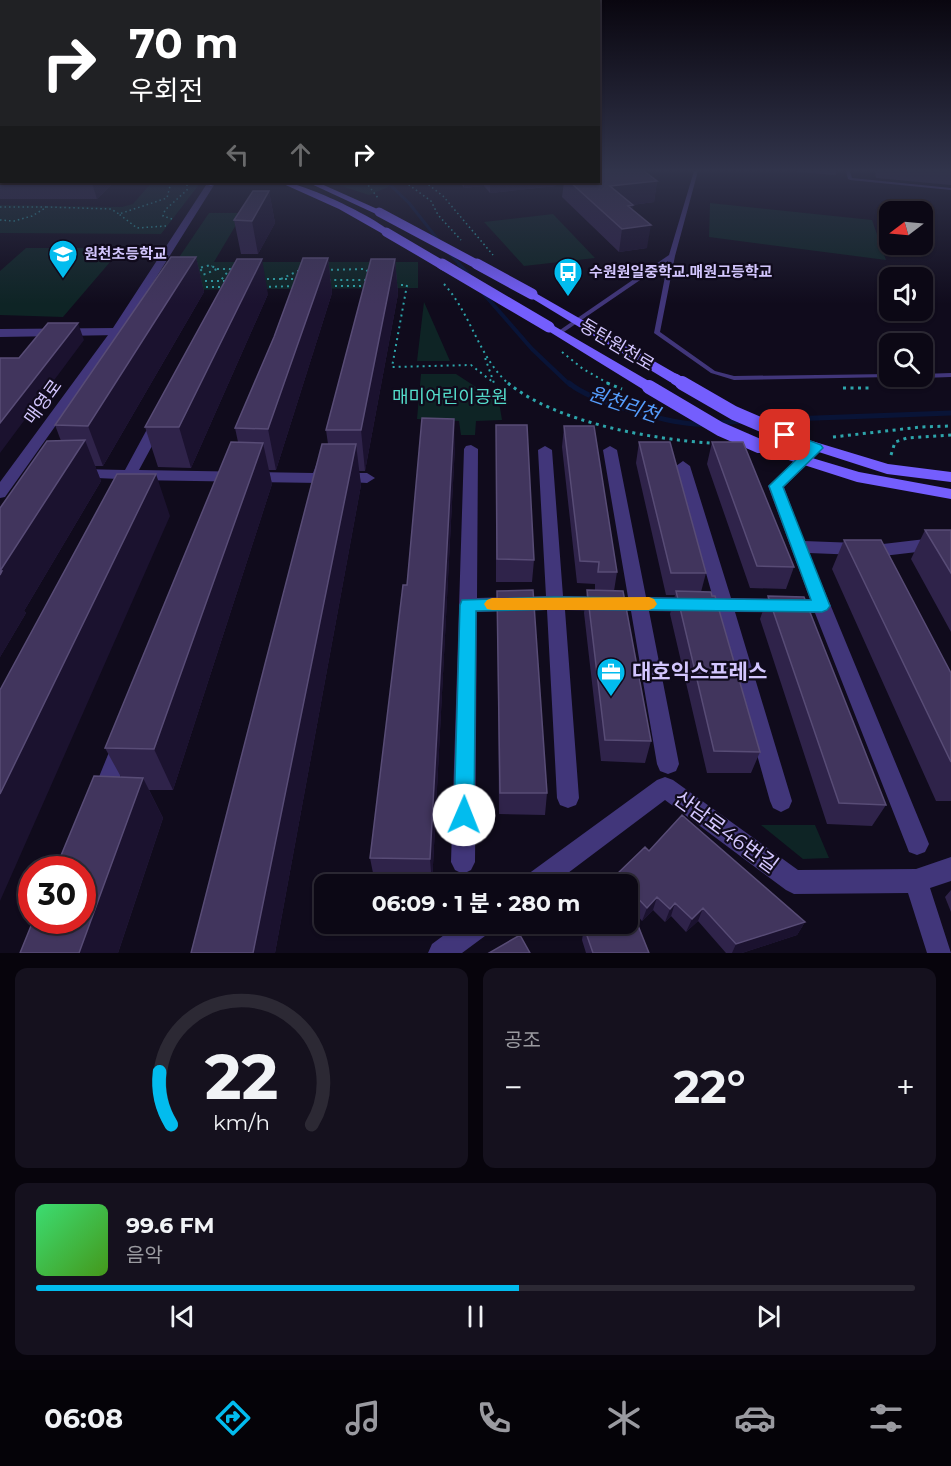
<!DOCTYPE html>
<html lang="ko">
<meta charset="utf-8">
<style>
body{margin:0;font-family:Montserrat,"Noto Sans KR",sans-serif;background:#15111e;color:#f1f3f6;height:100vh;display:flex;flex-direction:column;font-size:22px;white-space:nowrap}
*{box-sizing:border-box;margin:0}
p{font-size:20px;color:#9a9aa0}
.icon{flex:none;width:33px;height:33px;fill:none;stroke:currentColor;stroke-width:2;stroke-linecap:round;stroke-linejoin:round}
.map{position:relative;height:953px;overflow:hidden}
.side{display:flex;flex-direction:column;gap:15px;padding:15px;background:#07040c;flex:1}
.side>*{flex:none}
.top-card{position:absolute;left:0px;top:0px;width:600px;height:183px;box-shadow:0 2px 4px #0004,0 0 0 2px #2c2934;background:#202124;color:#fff;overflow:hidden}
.needle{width:39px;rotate:254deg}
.fabs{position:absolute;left:879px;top:201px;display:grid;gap:12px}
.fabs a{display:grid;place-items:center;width:54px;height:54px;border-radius:12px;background:#0c0815;box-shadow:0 2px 4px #0004,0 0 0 2px #2c2934;font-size:30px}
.speed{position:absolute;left:18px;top:856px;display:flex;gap:12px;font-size:30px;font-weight:700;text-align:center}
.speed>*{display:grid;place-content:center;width:78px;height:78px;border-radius:50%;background:#0c0815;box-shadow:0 2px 4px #0004,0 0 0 2px #2c2934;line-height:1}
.speed .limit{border:9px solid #d22;background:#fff;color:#111}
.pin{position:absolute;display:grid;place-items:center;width:51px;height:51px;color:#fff;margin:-26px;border-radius:12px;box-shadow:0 3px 9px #0006}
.me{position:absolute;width:66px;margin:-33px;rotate:1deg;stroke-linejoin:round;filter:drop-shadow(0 0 4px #0008)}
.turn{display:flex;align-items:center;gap:21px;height:126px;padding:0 30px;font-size:27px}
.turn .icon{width:78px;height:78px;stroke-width:2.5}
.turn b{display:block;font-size:42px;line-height:51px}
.lanes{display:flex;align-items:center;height:57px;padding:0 30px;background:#0003;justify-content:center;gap:30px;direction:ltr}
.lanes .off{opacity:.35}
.big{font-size:45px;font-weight:700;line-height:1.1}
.side .card{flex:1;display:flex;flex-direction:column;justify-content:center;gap:9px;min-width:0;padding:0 21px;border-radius:12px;background:#15111e}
.side .dial{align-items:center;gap:0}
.dial svg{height:156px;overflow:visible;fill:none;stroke:#2c2934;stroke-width:7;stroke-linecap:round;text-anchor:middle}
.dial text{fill:#f1f3f6;stroke:none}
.song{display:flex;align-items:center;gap:18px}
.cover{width:72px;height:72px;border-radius:9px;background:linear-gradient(135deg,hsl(140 70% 55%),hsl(100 70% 35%))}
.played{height:6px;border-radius:3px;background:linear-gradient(90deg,#02bcee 55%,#2c2934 55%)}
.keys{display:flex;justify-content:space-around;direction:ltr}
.heat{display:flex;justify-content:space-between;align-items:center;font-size:33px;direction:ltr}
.side .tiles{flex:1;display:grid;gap:15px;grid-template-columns:1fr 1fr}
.card:last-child{grid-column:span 2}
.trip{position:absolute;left:314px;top:874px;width:324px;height:60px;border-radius:12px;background:#0c0815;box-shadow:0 2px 4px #0004,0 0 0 2px #2c2934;font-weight:700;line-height:60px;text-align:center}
.menu{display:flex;height:96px;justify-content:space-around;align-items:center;background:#050308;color:#9a9aa0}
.menu .icon{width:42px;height:42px}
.menu .on{color:#02bcee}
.menu b{font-size:27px;color:#f1f3f6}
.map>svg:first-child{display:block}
.green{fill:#0e2425}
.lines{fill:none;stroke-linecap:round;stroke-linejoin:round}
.stream-far2{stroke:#091437;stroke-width:3}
.stream-far1{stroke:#091437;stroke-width:4}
.stream{stroke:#091437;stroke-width:5}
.path-far2{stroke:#2da5ab;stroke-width:1.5;stroke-dasharray:1.5 3;stroke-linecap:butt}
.path-far1{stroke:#2da5ab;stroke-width:2;stroke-dasharray:2 4;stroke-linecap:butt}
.path{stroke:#2da5ab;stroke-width:3;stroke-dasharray:3 4.5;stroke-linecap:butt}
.service{fill:#41367a;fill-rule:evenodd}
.minor{fill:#41367a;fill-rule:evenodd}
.tertiary{fill:#41367a;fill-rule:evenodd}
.secondary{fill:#745efd;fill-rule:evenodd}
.secondary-bridge-far2{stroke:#745efd;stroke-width:9}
.secondary-bridge-far1{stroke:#745efd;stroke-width:11}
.secondary-bridge{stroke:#745efd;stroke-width:14}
.wall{fill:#2f234a}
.shaded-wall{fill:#1b122f}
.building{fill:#41355d;stroke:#584c76;stroke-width:1.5}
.route{fill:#02bcee;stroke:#017a9b;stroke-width:1.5}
.slow{fill:#f59e0b}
.labels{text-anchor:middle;stroke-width:4.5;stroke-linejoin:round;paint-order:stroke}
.far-poi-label{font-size:15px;font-weight:bold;fill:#d3c6fe;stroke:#100b1c;text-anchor:start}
.street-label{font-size:18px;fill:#d3c6fe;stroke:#100b1c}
.park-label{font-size:18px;fill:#54dcca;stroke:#100b1c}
.water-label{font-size:20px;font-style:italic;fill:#559dfd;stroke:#100b1c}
.near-poi-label{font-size:21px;font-weight:bold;fill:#d3c6fe;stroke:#100b1c;text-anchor:start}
.near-street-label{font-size:21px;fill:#d3c6fe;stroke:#100b1c}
</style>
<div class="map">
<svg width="951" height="953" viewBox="0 0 951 953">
<rect width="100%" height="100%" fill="#100b1c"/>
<path class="green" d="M152 182H201L161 234 0 233V205L122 207 133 204Z
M329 182H382L393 185 369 195Z
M710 203 872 220 886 260 709 237Z
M209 213H243L214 262H418V288L157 290Z
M553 214 595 258 524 266 484 222Z
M26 248H122L63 317 0 315V271Z
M424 302 450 361H417Z
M421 374H456L499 402 502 420 476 421 475 435H461L459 421 417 419Z
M761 825H815L829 858 803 859Z"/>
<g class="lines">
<path class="stream-far2" d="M387 182 409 203 439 241
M449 253 461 266"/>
<path class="stream-far1" d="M459 264 469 275
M484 294 532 349 570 385"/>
<path class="stream" d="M569 383C591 402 676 426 705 424
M762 420 951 413
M717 423 743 421"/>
<path class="path-far2" d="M360 182 368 185 378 198
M405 182 431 201 438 215 461 240
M425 182 443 196 493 255
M171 183 180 182
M0 207H46
M172 219 163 216 165 210 187 190V182
M0 220 14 221 32 216 47 207 111 209 119 214
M166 226 137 228 119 214 167 198 171 182
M207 266H212"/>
<path class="path-far1" d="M217 269H230L221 280
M325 270 366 269 370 275 365 280H327
M198 277 217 269 210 265 199 268 205 274
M261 279H297
M281 279 300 270
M199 281H228
M444 284C472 315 479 359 510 385
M395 285H407L392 367 471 365 494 383 484 355
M329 286H367
M200 287H223
M263 287 295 286
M562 352 583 369 611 385"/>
<path class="path" d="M508 383C555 422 650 439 710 443
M607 383 622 389
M894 387 914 385
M843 388H873
M833 437 921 427 951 426
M891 455 895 442 907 438 951 435"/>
<path class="service" d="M694 171H698L675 256 660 332 715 371 734 376 890 374V376H893L892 377 734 380 711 373 654 333 668 261 561 334H557V332L669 255Z
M846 171H850L852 178 951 188V190L850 180 848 179Z
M951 373V377L922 378 919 376H922V374Z"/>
<path class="minor" d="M116 328 120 329V335L0 337V329Z
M159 416 166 420 139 470 313 473 317 463 322 461 329 466 328 478 320 483 134 480 131 484H121L119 479 74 477 72 474 79 469 125 470 152 420Z
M816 444 821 445 823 448 821 451 784 487 804 541 883 544 951 536V548L883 556 809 553 929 844 925 852 917 855 909 852 815 613 735 612 792 801 789 808 781 812 773 808 770 801 717 612 649 611 679 764 676 771 668 774 660 771 657 764 631 611 565 610 579 798 576 805 568 808 560 805 557 798 547 610 477 612 475 862 471 870 463 874 455 870 451 862 464 449 466 446 471 445 478 449 477 598 546 596 538 450 545 446 552 450 563 596 628 597 603 450 610 446 617 450 646 597 713 598 676 466 683 461 690 466 731 598 810 599 768 486 811 445Z
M340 473H367L375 478 367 483 335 481 332 478 335 475Z
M121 738 128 740 131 747 111 801 103 804 95 801 92 794 114 740Z
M665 777 673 780 798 870 916 869 951 857V881L930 888 951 953H927L908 893 794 894 786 890 665 800 552 885H520L524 877 657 780Z
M459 924H492L489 933 462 953H428L432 944Z"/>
<path class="tertiary" d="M208 182H216L122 332 5 497 0 498V482L111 331Z"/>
<path class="secondary" d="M208 182H218L211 186 208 185Z
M279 182C299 180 375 217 391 232L383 234 339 209Z
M307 182H317L384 212 376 214Z
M532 291 680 376 681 379 680 382H670L528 296 527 294Z
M549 323 654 384 656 387 654 390H644L545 329V325Z
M802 438 888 464 951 472V482L887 474 797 445 795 442 797 439Z
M759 442 859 472 951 489V499L857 482 754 449 752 446Z"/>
<path class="secondary-bridge-far2" d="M379 212 480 266
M386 232 444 266"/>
<path class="secondary-bridge-far1" d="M442 264 549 327
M477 264 532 294
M675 379 685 385"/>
<path class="secondary-bridge" d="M682 383 734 413 802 442
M649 387 720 429 759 446"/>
</g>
<path class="wall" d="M0 171 2 182H114L97 199H0Z
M797 171H837L836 175 797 172Z
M875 171H951V185L876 178Z
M657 181 654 202 632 205H633L632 209 647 248 619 252 562 197 564 182Z
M460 182H556V186L490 193 484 186 464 188Z
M269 191 275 223 258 254H241L234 220Z
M196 257 204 292 103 466H95L101 481 24 611 26 613 0 657V508L61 441 55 425Z
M328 258 332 293 276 470H269L272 484 173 790H149L163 818 118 953H20L121 777 105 748 238 442 235 428Z
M395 259 398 294 365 471H359L361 485 275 953H191L328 444 326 430Z
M268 294 191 468 158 467 145 427Z
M496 425 534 560 532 582H496Z
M564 426 617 572 614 591 651 741 645 763 601 761 584 613 587 590H595V584L577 583 562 447Z
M639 442 706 573 701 592 760 752 751 773H707L670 614 675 595H666L636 463Z
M712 442 794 567 786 589 750 588 707 464Z
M455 445 432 884 375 883 370 858 407 585Z
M925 530H951V632L911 559Z
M844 540 951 673V801H936L832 569Z
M497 591 547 793 545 815 499 814Z
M768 596 886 805 872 826 827 824 760 619Z
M649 851 805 922 797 935 742 953H726L698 921 686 932 671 916 665 922 653 910 642 921 627 904V885H613L616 875Z
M951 890V912L945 897Z
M584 927 649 953H586L582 940Z"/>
<path class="shaded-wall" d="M657 181 654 202 608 208 610 186Z
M94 182H114L97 199 92 183Z
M464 182H484V186L464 188Z
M490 182H556V186L490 193Z
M269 191 275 223 258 254 252 221Z
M633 205 630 228 651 225 647 248 619 252 622 229 628 206Z
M196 257 204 292 103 466 88 426Z
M328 258 332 293 276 470 268 429Z
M262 259 268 294 191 468 179 427Z
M395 259 398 294 365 471 361 430Z
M78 323 84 340 0 453V423Z
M454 419 455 445 432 884 430 859Z
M85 440 101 481 24 611 26 613 0 657V571Z
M263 443 272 484 173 790 154 749Z
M356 444 361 485 275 953H253Z
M156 474 170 516 0 901V794Z
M143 778 163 818 118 953H79Z
M657 897 653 910 642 921 647 908Z
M675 903 671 916 665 922 670 909Z
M703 908 698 921 686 932 692 919Z
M805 922 797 935 742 953H732L736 944Z"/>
<path class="building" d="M0 171H2V182H94L92 183H0Z
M611 171H644L657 181 610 186 633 205 628 206 651 225 622 229 570 182H598V172Z
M253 191H269L252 221 234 220Z
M171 257H196L88 426 55 425Z
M303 258H328L268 429 235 428 274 337Z
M237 259H262L179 427H145Z
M371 259H395L361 430H326Z
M48 323H78L0 423V358H19Z
M422 418 454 419 430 859 370 858 403 585H407Z
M496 425H527L534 560 497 559Z
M564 426H594L617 572H598L599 562 580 561Z
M85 440 0 571H2L0 575V508L47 441Z
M231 442 263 443 154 749 105 748Z
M639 442H670L706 573H671Z
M712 442H743L794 567 757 566Z
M322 444H356L253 953H191L265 664Z
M117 474H156L0 794V690Z
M925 530H951V573Z
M844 540H881L951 673V762Z
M533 590 547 793H500L497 591Z
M587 590 623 591 651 741 605 740Z
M676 591 711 592 712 596H715L760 752 714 751Z
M768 596 804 597 886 805 839 803Z
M94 776 143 778 79 953H20L33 921H82V870H55Z
M682 815 805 922 736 944 703 908 692 919 675 903 670 909 657 897 647 908 627 887V885H625L616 875 645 847 649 851Z
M633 913 649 953H593L584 927 596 924H627V915Z
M520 935 530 953H489Z"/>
<linearGradient id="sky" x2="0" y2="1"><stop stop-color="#09060f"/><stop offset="0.56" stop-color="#31344b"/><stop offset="1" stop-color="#31344b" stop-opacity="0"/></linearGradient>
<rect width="951" height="304" fill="url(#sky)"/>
<path class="route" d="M785 431 821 445 823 448 783 487 830 606 827 610 822 612 555 609 476 611 474 815 471 822 464 825 457 822 454 815 460 605 462 600 555 597 811 600 769 486 807 449 781 438 779 435 781 432Z"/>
<path class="slow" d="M649 597 654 599 657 604 654 608 649 610H492L487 609 484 604 487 600 492 598Z"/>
<defs>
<g id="school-pin" transform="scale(1.5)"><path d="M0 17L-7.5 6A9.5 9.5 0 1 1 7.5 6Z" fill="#02bcee" stroke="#100b1c"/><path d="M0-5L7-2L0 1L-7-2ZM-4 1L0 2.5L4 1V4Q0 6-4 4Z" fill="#fff"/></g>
<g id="bus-pin" transform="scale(1.5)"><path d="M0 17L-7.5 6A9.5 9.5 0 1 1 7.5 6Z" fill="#02bcee" stroke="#100b1c"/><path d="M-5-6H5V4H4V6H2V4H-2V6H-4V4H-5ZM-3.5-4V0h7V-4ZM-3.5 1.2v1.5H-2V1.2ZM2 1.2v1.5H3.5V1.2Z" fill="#fff"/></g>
<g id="office-pin" transform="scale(1.5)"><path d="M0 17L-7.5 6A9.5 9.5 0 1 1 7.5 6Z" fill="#02bcee" stroke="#100b1c"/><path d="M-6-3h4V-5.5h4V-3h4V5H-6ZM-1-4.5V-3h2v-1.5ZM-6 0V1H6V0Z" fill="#fff"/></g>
</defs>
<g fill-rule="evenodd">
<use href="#school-pin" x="63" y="254"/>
<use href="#bus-pin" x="568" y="272"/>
<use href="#office-pin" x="611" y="672"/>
</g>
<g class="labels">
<g class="far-poi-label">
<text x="84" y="259">원천초등학교</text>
<text x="589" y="277">수원원일중학교.매원고등학교</text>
</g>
<g class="street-label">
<text transform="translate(617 345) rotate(31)" y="6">동탄원천로</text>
<text transform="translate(43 402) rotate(-54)" y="6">매영로</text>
</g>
<g class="park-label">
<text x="450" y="403">매미어린이공원</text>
</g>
<g class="water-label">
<text transform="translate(624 404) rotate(19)" y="7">원천리천</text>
</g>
<g class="near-poi-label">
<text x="632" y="679">대호익스프레스</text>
</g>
<g class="near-street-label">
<text transform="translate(726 832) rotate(36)" y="7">산남로46번길</text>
</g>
</g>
</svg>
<div class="fabs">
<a><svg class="needle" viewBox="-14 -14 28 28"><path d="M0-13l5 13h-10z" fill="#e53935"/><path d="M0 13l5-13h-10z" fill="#9a9aa0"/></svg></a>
<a><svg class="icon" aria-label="sound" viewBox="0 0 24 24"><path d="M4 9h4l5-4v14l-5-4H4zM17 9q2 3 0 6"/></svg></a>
<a><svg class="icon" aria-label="search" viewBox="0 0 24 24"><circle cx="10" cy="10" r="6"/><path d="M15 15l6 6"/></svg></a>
</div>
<div class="speed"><div class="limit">30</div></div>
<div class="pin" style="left:785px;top:435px;background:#d93025"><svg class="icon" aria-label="arrive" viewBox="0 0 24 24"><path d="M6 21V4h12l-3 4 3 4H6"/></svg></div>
<svg class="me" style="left:464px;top:815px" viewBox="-20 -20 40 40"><circle r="19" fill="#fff"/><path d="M0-13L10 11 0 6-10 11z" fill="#02bcee"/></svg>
<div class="trip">06:09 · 1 분 · 280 m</div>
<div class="top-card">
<div class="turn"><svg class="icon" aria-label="right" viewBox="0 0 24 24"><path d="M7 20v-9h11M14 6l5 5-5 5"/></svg><div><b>70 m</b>우회전</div></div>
<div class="lanes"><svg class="icon off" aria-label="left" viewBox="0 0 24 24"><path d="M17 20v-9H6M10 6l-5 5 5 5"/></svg><svg class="icon off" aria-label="ahead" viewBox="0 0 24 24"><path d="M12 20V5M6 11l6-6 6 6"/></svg><svg class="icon" aria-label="right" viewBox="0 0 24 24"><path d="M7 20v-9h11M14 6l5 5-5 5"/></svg></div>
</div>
</div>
<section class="side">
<div class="tiles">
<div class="card dial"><svg viewBox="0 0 100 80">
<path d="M14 69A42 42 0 1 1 86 69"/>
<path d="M14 69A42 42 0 0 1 8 42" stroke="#02bcee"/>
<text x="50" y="56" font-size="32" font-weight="700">22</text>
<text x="50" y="72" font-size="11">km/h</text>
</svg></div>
<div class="card"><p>공조</p>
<div class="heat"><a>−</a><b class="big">22°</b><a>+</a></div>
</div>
<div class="card">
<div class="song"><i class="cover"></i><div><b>99.6 FM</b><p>음악</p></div></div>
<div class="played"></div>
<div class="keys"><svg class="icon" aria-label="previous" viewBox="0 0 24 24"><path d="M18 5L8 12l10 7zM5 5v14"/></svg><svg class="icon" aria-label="pause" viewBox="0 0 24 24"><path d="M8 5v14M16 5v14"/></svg><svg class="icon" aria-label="next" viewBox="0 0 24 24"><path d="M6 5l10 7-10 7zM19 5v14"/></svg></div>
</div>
</div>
</section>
<nav class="menu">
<b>06:08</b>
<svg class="icon on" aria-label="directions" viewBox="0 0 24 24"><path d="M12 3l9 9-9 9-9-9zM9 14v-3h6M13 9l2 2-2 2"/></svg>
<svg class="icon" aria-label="music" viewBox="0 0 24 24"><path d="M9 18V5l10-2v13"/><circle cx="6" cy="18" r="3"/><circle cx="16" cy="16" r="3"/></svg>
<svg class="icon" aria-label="phone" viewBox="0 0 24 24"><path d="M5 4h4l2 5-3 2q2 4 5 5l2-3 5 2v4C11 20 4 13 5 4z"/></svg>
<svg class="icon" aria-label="climate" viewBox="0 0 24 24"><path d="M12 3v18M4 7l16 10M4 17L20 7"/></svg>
<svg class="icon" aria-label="car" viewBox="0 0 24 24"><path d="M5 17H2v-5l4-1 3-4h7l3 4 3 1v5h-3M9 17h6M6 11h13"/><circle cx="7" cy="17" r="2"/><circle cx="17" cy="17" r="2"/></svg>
<svg class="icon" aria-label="filters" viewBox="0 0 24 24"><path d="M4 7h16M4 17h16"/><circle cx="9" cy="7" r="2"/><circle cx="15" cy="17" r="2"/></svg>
</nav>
